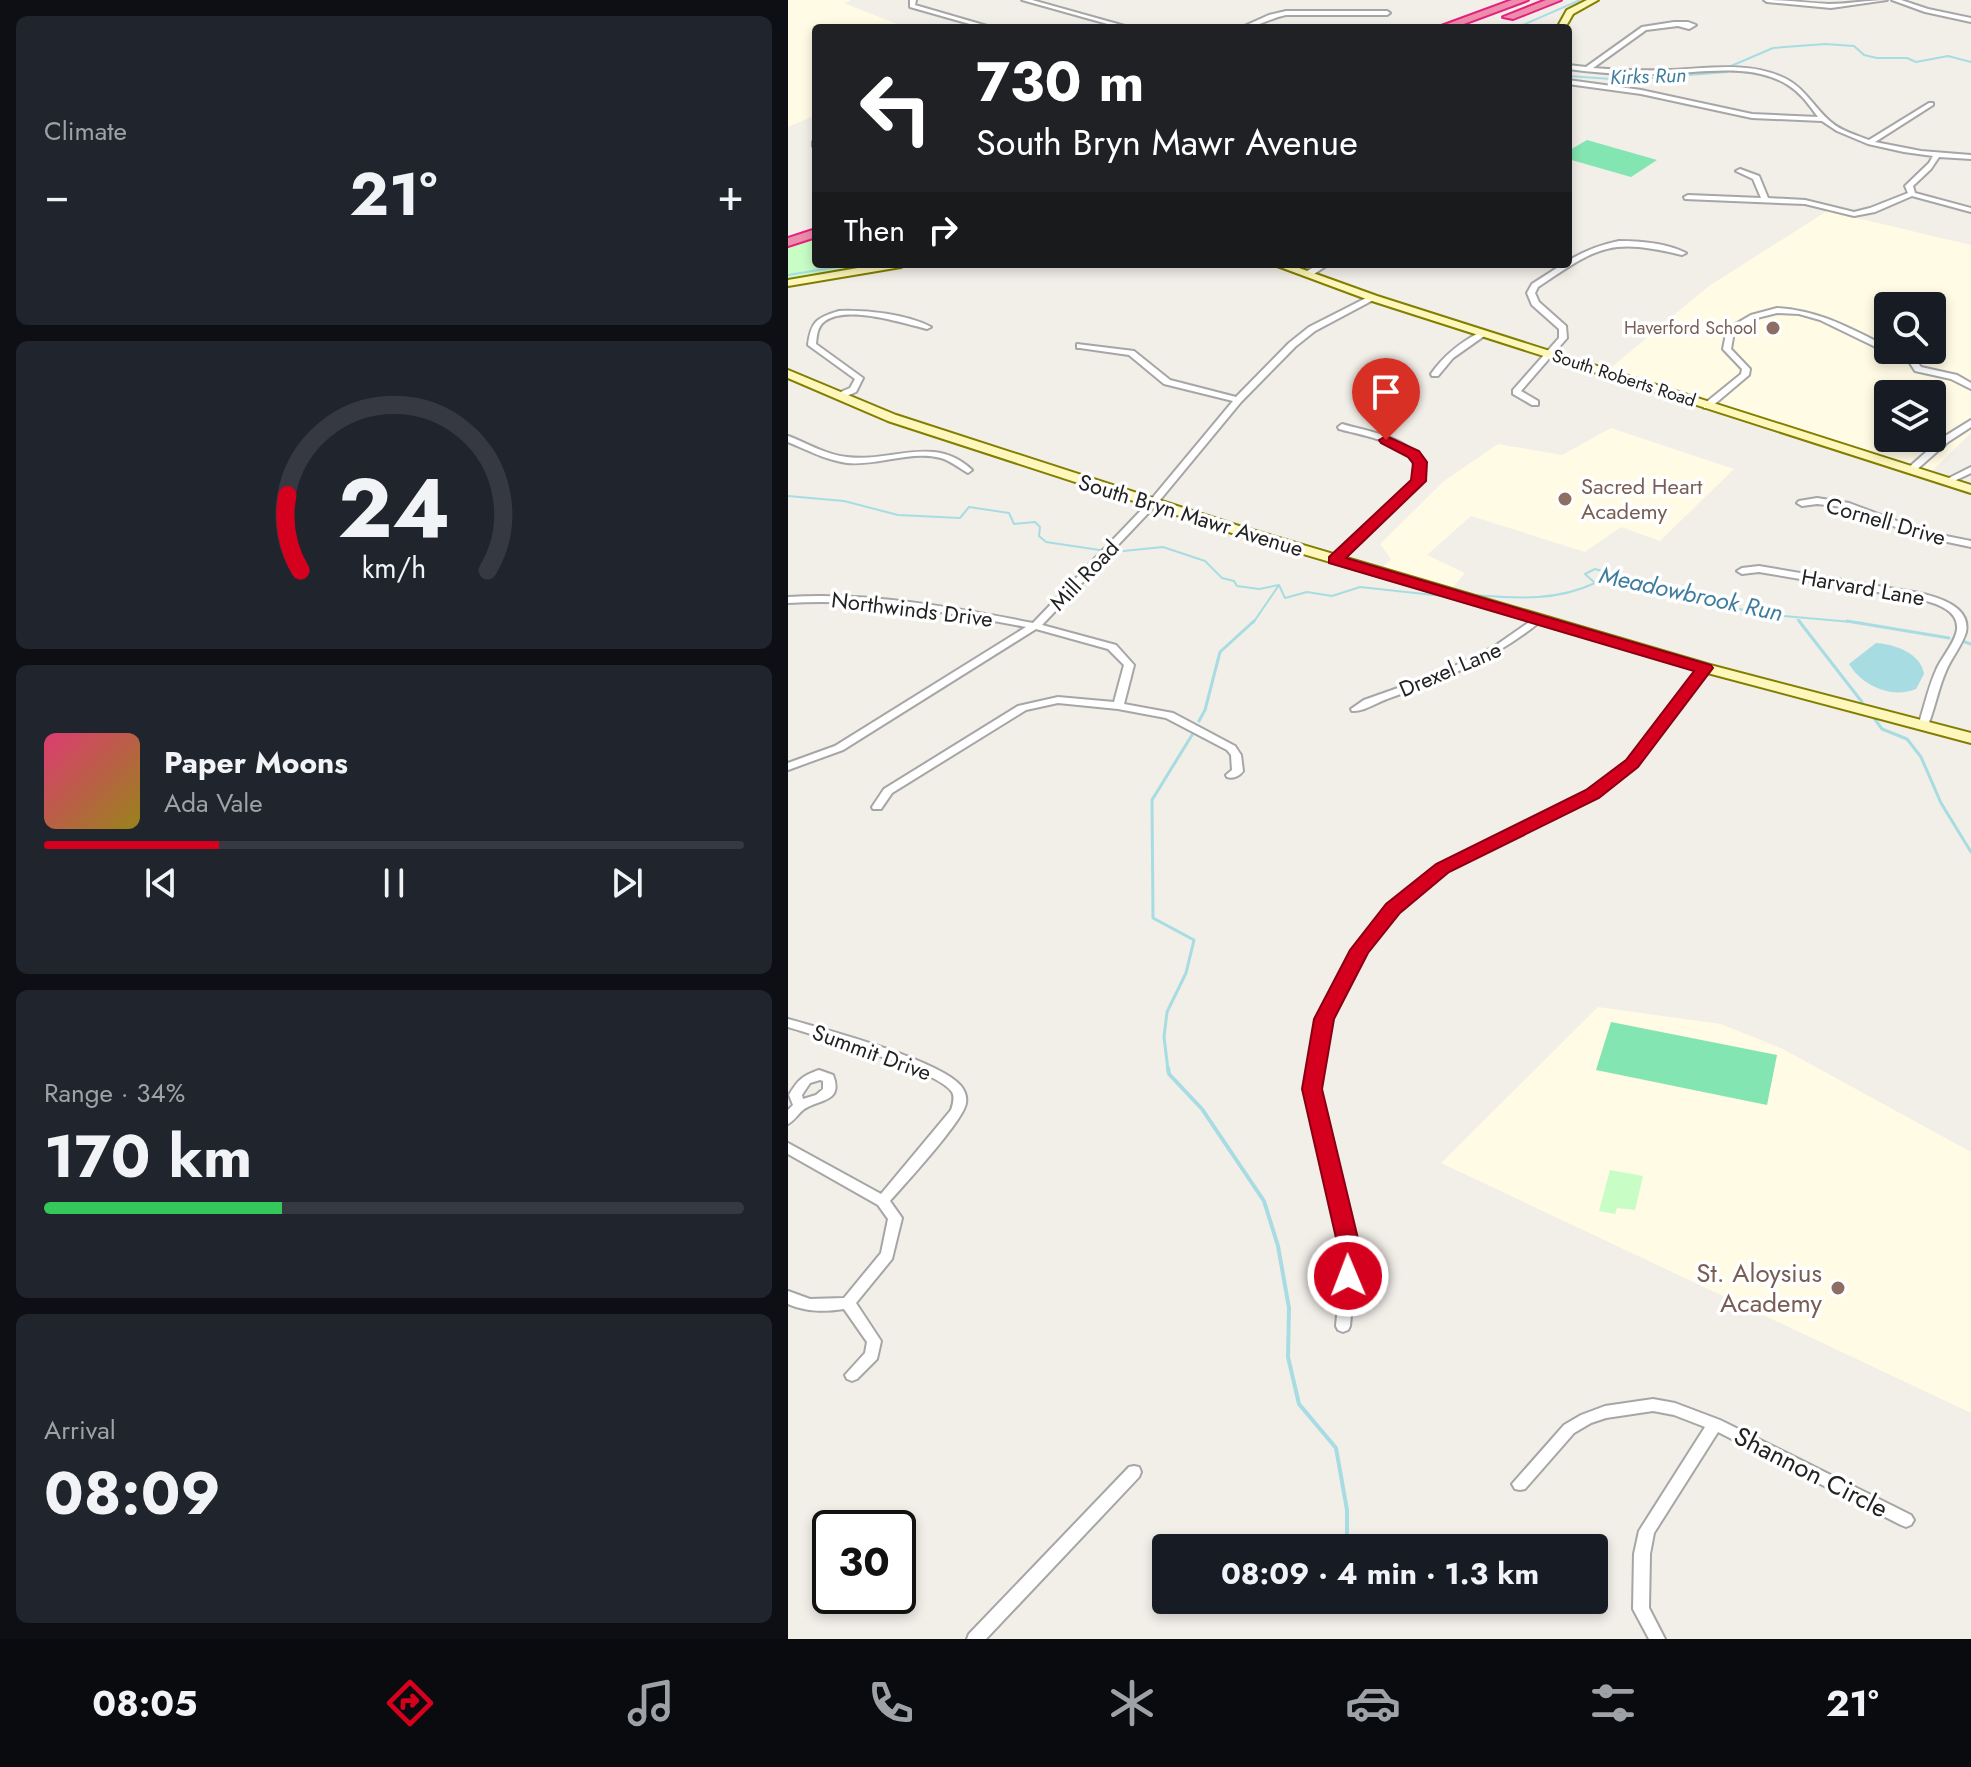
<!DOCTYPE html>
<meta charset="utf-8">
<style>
body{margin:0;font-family:Jost,sans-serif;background:#20242c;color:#f1f3f6;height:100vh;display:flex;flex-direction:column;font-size:30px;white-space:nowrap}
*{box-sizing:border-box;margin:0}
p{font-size:26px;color:#9ea1a6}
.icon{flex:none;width:44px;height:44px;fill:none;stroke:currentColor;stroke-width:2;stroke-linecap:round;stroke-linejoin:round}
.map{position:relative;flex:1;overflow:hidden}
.details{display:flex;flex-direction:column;gap:16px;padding:16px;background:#0d0f14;width:788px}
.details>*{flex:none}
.banner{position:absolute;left:24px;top:24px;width:760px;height:244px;border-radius:8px;box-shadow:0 4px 12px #0003;background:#202124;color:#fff;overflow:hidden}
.tools{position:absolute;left:1086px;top:292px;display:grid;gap:16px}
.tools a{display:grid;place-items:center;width:72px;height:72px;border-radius:8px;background:#171b24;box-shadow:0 4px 12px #0003;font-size:40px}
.speed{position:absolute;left:24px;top:1510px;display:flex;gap:16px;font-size:40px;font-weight:700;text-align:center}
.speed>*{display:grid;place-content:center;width:104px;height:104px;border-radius:50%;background:#171b24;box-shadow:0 4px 12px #0003;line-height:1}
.speed .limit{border:4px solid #111;border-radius:12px;background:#fff;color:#111}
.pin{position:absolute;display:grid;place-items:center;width:68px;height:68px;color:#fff;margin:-82px -34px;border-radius:50% 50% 50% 0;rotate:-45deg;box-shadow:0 0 8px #0007}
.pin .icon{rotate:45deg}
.me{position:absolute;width:88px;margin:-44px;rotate:359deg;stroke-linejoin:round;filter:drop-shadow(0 0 6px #0008)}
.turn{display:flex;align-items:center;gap:28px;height:168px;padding:0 32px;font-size:36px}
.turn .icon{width:104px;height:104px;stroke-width:2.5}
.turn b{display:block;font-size:56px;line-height:68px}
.then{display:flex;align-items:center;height:76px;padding:0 32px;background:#0003;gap:16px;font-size:30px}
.big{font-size:60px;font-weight:700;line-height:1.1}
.details .tile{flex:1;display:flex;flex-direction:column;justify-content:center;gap:12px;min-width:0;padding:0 28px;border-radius:12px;background:#20242c}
.details .dial{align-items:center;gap:0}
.dial svg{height:208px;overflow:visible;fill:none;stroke:#363941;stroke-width:7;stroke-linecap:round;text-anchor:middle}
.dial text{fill:#f1f3f6;stroke:none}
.song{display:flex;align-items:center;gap:24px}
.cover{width:96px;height:96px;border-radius:12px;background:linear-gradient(135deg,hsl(340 70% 55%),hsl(50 70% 35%))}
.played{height:8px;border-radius:4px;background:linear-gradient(90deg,#d4001d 25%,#363941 25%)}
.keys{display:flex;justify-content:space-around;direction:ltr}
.heat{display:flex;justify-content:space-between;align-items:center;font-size:44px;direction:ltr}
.charge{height:12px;border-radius:6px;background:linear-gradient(90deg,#34c759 34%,#363941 0)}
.trip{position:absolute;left:364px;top:1534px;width:456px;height:80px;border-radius:8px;background:#171b24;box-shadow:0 4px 12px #0003;font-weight:700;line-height:80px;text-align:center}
.tab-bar{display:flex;height:128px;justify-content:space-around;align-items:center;background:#090b0e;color:#9ea1a6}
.tab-bar .icon{width:56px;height:56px}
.tab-bar .active{color:#d4001d}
.tab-bar b{font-size:36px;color:#f1f3f6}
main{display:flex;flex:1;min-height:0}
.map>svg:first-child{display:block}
.education{fill:#fffbe5;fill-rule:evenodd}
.park{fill:#c8fdc5}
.pitch{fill:#83e5b1}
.water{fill:#a7dde2}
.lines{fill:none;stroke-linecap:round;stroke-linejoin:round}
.stream-far2{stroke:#a7dde2;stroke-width:2}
.stream-far1{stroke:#a7dde2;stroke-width:3}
.stream{stroke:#a7dde2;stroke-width:4}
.street-casing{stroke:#a6a6a6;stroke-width:4}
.secondary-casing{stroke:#827e00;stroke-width:4}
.highway-casing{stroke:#e6207f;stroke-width:4}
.street{fill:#fff;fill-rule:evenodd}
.secondary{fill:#fdf7bb;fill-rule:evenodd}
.highway{fill:#ed8dac;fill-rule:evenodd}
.route{fill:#d4001d;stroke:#8a0013;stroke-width:2}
.education-dot{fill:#8d6e63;stroke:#fff;stroke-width:3}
.labels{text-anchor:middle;stroke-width:7;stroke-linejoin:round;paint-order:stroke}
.far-education-label{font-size:18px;fill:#785e54;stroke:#fff;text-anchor:end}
.far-street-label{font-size:18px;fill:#222;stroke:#fff}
.far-water-label{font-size:20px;font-style:italic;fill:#3f7d9f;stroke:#fff}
.education-label{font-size:22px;fill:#785e54;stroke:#fff;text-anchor:start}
.street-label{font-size:22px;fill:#222;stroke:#fff}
.water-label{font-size:24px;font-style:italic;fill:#3f7d9f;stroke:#fff}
.near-education-label{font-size:26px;fill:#785e54;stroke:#fff;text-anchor:end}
.near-street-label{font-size:26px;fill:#222;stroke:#fff}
</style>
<main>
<section class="details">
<div class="tile"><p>Climate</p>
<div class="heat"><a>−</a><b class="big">21°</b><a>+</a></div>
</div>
<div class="tile dial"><svg viewBox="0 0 100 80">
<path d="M14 69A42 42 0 1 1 86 69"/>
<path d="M14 69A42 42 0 0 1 9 40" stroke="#d4001d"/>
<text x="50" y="56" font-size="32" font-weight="700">24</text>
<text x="50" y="72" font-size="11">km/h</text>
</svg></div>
<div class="tile">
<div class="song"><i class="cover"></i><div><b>Paper Moons</b><p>Ada Vale</p></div></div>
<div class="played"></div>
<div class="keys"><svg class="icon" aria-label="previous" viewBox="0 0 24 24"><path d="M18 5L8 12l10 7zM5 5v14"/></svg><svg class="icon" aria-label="pause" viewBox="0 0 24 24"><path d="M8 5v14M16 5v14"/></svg><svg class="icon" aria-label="next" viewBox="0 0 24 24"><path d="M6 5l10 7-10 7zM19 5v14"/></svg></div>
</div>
<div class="tile"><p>Range · 34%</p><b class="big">170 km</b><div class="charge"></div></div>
<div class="tile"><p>Arrival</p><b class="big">08:09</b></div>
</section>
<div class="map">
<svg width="1183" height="1639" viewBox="0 0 1183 1639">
<rect width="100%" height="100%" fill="#f2eee8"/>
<path class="education" d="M0 0H64L56 3 119 28H28V115L0 127Z
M1039 211 1183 245V433L1141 474 819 371 921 286ZM1100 306H1144V350H1100ZM1100 394H1144V438H1100Z
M823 428 946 469 872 541 833 527 797 552 683 516 639 555 677 573 663 590 592 570 603 559 592 544 656 481 710 444 774 455Z
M810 1007 933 1024 995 1049 1183 1152V1413L653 1163Z"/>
<path class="park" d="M28 239V264H113L0 283V248Z
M822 1170 855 1176 847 1210 829 1208 827 1214 811 1211Z"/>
<path class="pitch" d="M799 140 869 160 843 177 780 159V151Z
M823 1022 989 1055 979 1105 808 1070Z"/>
<path class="water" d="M1088 643C1106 644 1133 653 1136 674L1128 689C1104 699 1074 686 1061 664Z"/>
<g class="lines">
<path class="stream-far2" d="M728 28 792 0
M943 66 985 48 1037 44 1066 46 1076 55 1089 58H1119L1128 62 1160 56 1183 62
M780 76 838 80 939 72
M0 275 67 264
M0 496 56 501 110 515 172 518 181 507 221 513 226 524 247 522 252 527 251 536 258 542 325 552 375 547 417 561 434 578 446 581 449 586 471 589 491 585
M491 585 497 598 519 592 544 596 572 587 664 597
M684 595C727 598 767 602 807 583L797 574 807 569 894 592 916 594 940 607 983 615 1075 623
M1008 617 1013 623
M465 623 491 585"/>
<path class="stream-far1" d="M1011 621 1074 702
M1059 621 1161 638
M1177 642 1183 644
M1083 714 1094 729 1119 739 1133 757 1153 803 1183 852
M411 721 417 710 432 652 466 621
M380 1070 376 1037 379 1012 398 973 406 940 365 918 364 800 404 735"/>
<path class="stream" d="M380 1068 381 1074 414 1109 476 1201 490 1246 501 1308 500 1357 511 1404 548 1448 559 1510V1548"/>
<g class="street-casing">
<path id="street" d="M122 0H128L127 5 206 28H196L122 7Z
M234 0H244L344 28H334Z
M976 0C998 0 1019 3 1041 4 1060 4 1080 0 1099 0L1043 8 979 2Z
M1104 0H1113L1140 9 1183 18V22L1137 12Z
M498 11H599L602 13 599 15H498C482 18 468 28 452 28L481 15Z
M886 22H900L908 25 901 29 890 26 858 30 805 68C830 70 854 71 879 70 917 69 958 61 994 77 1016 86 1026 108 1043 122 1053 131 1068 135 1081 140L1141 103H1145V105L1087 142 1133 151 1183 155V159L1151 157 1143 169 1125 186 1127 193 1183 208V212L1124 196 1087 212 1066 216 1017 204 897 199 896 197 900 195 973 198 965 179 950 172 948 171 952 169 971 176 980 198 1017 200 1066 212 1082 208 1120 193 1117 186 1141 163 1145 156 1116 152 1080 144 1049 131 1034 121 964 118 853 94 780 84V80L853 90 964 114 1030 117C1021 105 1013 93 1000 85 962 61 909 74 867 74 838 75 809 73 780 69V65L798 67 854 27Z
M28 140V148L25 146V142Z
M831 241C853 241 878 243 898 253L894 255C821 237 810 247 750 287L747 293 751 302 778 326 779 338 733 391 750 401V405H744L725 394V390L771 338V329L744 305 739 293 744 284 775 264H780V261C796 251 812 245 831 241Z
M532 264H541L523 276H517V272Z
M582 296 589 298 527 331 507 347 453 402 367 506 254 625 328 645 346 665 336 704 385 713 447 746 453 755 455 771C452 776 445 779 439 777L438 775 444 770 443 755 439 750 378 718 330 709 270 703 238 710 104 793 93 809H85L84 807 96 789 230 706 270 697 326 702 336 665 320 649 248 629 55 750 0 770V763L47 746 238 627C160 612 80 598 0 603V597C82 592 164 607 245 623L361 502 445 401 376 384 341 355 292 348H289V344L346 351 382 380 448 397 501 343 521 327Z
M989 308C1033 311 1061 328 1100 347V350C1116 350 1125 354 1133 367L1169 375 1183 383V389L1163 379 1127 371 1120 360 1098 352 1032 320 1011 314 989 313 969 318 946 332 943 349 962 369 961 375 922 408H916V404L953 374 954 369 935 349 939 329 963 315Z
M51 311C79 310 118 314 143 327L139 329C114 323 60 305 37 321 29 327 29 335 28 344L75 378 68 392 54 398H48V394L62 388 67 379 20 345C23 322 28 318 51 311Z
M692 332 699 334 665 358 650 376H644L643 374C656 355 672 343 692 332Z
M1183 420V427L1160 442 1126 472H1120V468L1154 438Z
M554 424C585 433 626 437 637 471L633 483 550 562 547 563 542 560 544 558 626 480C637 444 575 436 551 429L550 427Z
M0 436C19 443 38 455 59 457 103 463 146 434 184 470L180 473C171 468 163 461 153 458 122 450 90 466 59 463 38 460 19 450 0 442Z
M1183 467V473L1162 483H1156L1155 481Z
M1029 498 1061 503 1138 532 1183 541V547L1131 536 1056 507 1029 504 1014 506 1009 503 1011 501Z
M971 566 1131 593C1149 597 1183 606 1178 632 1174 646 1163 658 1158 671 1150 689 1147 708 1140 725H1132L1131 723C1137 704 1141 685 1149 668 1155 656 1164 646 1168 634 1175 611 1148 603 1131 599L971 572 954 574 949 571 954 568Z
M750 616 753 617 755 619 753 621C704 661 657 678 599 699 588 703 575 712 564 711L563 709 576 700 644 676 686 657 707 646Z
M917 665 922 668 848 766 808 796 659 871 609 912 577 952 542 1019 530 1089 569 1251 562 1326 560 1330 555 1332 550 1330 548 1326 555 1251 518 1089 530 1019 566 950 601 906 651 865 800 792 840 762 913 666Z
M0 1019C36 1029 152 1060 173 1086 177 1091 179 1097 178 1103 176 1120 117 1184 102 1201L114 1218 104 1259 68 1303 93 1341 89 1359 69 1379 64 1381 59 1379 57 1375 77 1353 79 1342 56 1309C36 1312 19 1312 0 1304V1291L22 1299 56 1298 93 1253 100 1219 90 1205 0 1154V1143L93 1194 163 1110C165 1104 167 1097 164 1092 150 1070 29 1036 0 1027Z
M31 1070 45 1075C56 1103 30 1099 15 1110 9 1115 7 1120 0 1124V1110L5 1105 1 1095C10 1080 14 1076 31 1070ZM32 1080 35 1081V1089L28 1095 15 1099 14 1095 22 1083Z
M865 1399 887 1403 932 1420 1123 1515 1126 1520 1123 1525 1118 1527 1113 1525 930 1432 866 1533 862 1554 861 1608 877 1639H861L845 1609 846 1554 851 1531 917 1427 886 1415 865 1411 818 1418 803 1423 786 1433 737 1489 732 1490 727 1489 724 1484 776 1425 793 1415 817 1406Z
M346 1466 351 1467 353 1472 351 1477 198 1639H179L181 1634 341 1467Z"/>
</g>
<g class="secondary-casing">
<path id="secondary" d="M799 0H810L785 14 777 28H769L779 10Z
M93 264H119L113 267 0 286V280Z
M484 264H500L589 296 1183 485V493L581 300Z
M0 370 108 415 454 527 922 665 1183 733V743L912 671 444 533 100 421 0 378Z"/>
</g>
<g class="highway-casing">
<path id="highway" d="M724 0H740L665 28H648Z
M758 0H773L725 19 715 17Z
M28 229V237L0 246V238Z"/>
</g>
<use href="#street" class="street"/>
<use href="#secondary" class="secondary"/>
<use href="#highway" class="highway"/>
</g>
<path class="route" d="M598 436 631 451 639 462 638 481 558 558 923 665 925 668 850 767 811 798 661 872 612 913 580 953 546 1019 534 1089 573 1251 568 1283 560 1285 552 1283 548 1276 551 1251 514 1089 526 1019 562 950 598 904 648 864 798 790 838 760 906 671 541 563V557L623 480 625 463 620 457 593 443 591 440Z"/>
<g class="education-dot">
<circle cx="985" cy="328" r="8"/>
<circle cx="777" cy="499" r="8"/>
<circle cx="1050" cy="1288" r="8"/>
</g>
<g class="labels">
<g class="far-education-label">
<text x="969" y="334">Haverford School</text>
</g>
<g class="far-street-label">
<text transform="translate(836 378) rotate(18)" y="6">South Roberts Road</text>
</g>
<g class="far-water-label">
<text transform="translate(860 76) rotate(-2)" y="7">Kirks Run</text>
</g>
<g class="education-label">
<text x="793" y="494">Sacred Heart<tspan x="793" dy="25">Academy</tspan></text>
</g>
<g class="street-label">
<text transform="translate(403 515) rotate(17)" y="8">South Bryn Mawr Avenue</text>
<text transform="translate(1098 521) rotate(16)" y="8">Cornell Drive</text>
<text transform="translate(296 575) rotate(-46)" y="8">Mill Road</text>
<text transform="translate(1075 587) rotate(10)" y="8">Harvard Lane</text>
<text transform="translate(124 609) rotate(7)" y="8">Northwinds Drive</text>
<text transform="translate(662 669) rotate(-23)" y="8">Drexel Lane</text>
<text transform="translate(84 1052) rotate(20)" y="8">Summit Drive</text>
</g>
<g class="water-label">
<text transform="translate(903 594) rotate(12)" y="8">Meadowbrook Run</text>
</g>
<g class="near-education-label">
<text x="1034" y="1282">St. Aloysius<tspan x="1034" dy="30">Academy</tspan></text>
</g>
<g class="near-street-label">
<text transform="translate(1023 1472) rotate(27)" y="9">Shannon Circle</text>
</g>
</g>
</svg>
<div class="tools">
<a><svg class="icon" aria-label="search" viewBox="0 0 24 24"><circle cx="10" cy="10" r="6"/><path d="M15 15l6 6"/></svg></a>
<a><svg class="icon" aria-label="layers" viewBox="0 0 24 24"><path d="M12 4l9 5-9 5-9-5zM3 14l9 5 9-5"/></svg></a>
</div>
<div class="speed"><div class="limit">30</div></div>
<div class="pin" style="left:598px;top:440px;background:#d93025"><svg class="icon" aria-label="arrive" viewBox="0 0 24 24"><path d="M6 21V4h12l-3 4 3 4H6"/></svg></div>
<svg class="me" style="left:560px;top:1276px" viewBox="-20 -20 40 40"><circle r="17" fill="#d4001d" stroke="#fff" stroke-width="3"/><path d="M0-11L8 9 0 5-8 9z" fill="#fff"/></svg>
<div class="trip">08:09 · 4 min · 1.3 km</div>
<div class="banner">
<div class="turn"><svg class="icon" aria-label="left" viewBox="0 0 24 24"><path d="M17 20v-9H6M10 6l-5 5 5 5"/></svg><div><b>730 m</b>South Bryn Mawr Avenue</div></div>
<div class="then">Then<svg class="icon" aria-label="right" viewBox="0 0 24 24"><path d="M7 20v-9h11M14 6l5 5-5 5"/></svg></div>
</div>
</div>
</main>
<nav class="tab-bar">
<b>08:05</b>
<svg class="icon active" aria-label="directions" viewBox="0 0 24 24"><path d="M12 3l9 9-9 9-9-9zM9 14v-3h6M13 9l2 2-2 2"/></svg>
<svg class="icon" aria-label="music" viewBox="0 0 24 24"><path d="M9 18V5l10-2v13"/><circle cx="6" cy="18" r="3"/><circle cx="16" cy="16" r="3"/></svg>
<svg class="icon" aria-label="phone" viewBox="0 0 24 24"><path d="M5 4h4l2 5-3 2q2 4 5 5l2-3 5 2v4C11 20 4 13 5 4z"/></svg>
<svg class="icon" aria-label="climate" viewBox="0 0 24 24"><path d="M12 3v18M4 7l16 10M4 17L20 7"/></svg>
<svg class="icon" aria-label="car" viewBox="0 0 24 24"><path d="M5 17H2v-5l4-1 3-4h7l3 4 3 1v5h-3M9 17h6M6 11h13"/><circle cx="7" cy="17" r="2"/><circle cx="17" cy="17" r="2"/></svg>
<svg class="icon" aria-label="filters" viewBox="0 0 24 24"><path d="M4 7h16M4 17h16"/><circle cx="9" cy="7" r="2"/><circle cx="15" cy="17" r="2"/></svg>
<b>21°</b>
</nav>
